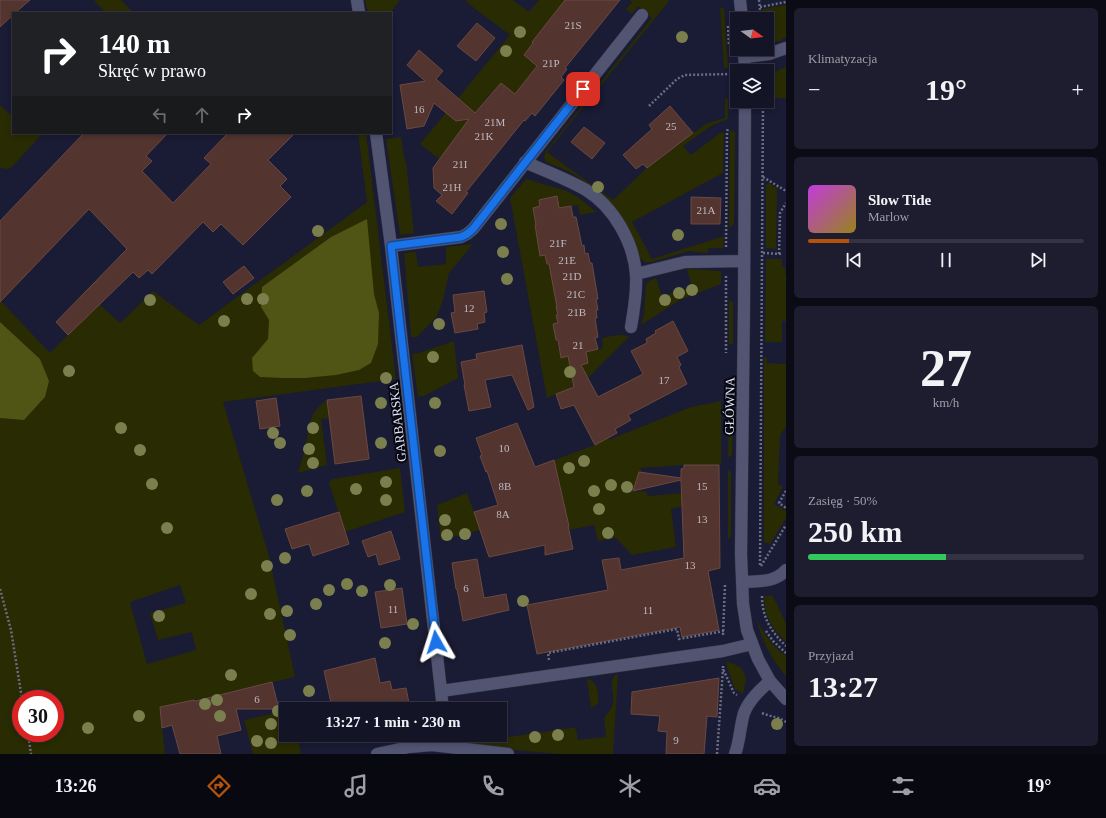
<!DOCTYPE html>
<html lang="pl">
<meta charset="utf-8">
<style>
body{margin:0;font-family:"Times New Roman",serif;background:#1d1d2f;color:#f1f3f6;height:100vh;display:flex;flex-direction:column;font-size:15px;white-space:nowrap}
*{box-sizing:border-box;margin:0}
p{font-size:13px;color:#9d9ea7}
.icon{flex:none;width:22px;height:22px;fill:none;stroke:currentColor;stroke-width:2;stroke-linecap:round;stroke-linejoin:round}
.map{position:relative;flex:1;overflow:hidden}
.details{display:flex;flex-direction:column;gap:8px;padding:8px;background:#0b0b15;width:320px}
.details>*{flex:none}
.hud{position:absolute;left:12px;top:12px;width:380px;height:122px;border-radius:0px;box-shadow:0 2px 6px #0003,0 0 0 1px #334;background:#202124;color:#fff;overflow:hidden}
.needle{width:26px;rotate:105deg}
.tools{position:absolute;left:730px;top:12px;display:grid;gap:8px}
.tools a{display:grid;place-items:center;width:44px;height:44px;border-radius:0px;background:#141427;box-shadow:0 2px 6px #0003,0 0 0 1px #334;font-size:20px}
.speed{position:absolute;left:12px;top:690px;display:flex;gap:8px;font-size:20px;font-weight:700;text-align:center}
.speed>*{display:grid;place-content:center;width:52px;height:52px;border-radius:50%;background:#141427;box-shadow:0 2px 6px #0003,0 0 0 1px #334;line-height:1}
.speed .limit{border:6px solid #d22;background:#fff;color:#111}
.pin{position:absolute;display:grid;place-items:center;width:34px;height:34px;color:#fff;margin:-17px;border-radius:8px;box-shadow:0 2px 6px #0006}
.me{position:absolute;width:44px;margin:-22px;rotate:354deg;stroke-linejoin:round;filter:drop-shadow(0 0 3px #0008)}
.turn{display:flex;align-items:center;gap:14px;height:84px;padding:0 20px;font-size:18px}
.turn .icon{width:52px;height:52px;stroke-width:2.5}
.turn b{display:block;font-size:28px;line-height:34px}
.lanes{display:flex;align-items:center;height:38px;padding:0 20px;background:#0003;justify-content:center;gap:20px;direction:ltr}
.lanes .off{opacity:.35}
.big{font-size:30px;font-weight:600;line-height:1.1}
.details .card{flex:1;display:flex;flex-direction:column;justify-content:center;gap:6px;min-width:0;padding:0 14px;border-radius:6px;background:#1d1d2f}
.details .dial{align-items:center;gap:0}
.dial b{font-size:52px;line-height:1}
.song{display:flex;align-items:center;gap:12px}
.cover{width:48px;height:48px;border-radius:6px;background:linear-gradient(135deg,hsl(290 70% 55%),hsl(50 70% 35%))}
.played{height:4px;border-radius:2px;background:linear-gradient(90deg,#b45309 15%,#334 15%)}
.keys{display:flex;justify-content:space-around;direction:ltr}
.heat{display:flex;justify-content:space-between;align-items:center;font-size:22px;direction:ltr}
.charge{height:6px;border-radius:3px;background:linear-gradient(90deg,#34c759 50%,#334 0)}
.trip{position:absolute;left:279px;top:702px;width:228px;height:40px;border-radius:0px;background:#141427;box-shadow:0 2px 6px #0003,0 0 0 1px #334;font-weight:600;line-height:40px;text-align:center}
.tab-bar{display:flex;height:64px;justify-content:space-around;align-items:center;background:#080810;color:#9d9ea7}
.tab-bar .icon{width:28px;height:28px}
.tab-bar .on{color:#b45309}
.tab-bar b{font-size:18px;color:#f1f3f6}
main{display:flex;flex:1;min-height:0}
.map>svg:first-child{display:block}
.green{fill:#292b02;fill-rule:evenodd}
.forest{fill:#505414}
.building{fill:#53342e;stroke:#6a4942}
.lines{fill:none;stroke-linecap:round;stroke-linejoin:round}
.minor-casing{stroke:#36364b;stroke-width:13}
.path{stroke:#6b6d83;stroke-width:2.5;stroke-dasharray:2 2;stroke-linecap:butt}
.minor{stroke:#525572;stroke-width:12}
.tree{fill:#7a7f4d}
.route-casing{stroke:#114b97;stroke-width:10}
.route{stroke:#1a73e8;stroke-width:7}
.labels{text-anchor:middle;stroke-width:4;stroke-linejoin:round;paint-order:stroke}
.number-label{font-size:11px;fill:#beb9c4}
.street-label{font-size:13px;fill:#e2e5f6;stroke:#070712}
</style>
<main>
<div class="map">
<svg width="786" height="754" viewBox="0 0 786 754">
<rect width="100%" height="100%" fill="#1a1b34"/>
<path class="green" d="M96 0H121L134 13H106L94 1Z
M365 0H400L391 12 386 13H368Z
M467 0H513L529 12 539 0H568C555 13 543 27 532 42L533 43 524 55 537 66 515 94 501 83 492 95 490 94 439 159 420 144 510 35 466 2Z
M630 0H668L669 1 547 152 613 200 647 168 693 133 708 123 725 118V99H728V119L711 126 683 146 691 155 720 133 724 132 723 173 632 222 652 259 724 236 723 248H708V253L689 251 652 262H645L640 258 634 240 621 217 598 192 581 179 568 171 546 162 544 157 546 151 652 18 638 6 632 14 626 9 632 2Z
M786 5V37L782 39V41L771 42V39L767 38V19H764L763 9Z
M720 8H724L728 68H724Z
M786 67V98H767V75Z
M0 105 13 117V133H43L12 167 7 169 0 168Z
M730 130 735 132 734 224 729 228Z
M358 133H366L396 379 223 402 269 556 295 677 222 694 160 707 165 754H0V300L50 353 99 304 120 323 153 291 199 325 367 202ZM180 585 186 603 150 613 158 640 192 632 196 650 147 664 130 602ZM21 699H55V733H21Z
M401 137 405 162H406L414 233 400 235 386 139Z
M526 179 567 191 578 197 596 212 580 215 578 205 559 208 557 196 539 200 540 206 536 225 535 226 540 256 545 255 547 264H548L550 270H552L559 306 556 307 558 315H556L558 323 553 324 561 358 568 356 570 367 588 363 586 352 603 348 602 338C612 336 620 333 629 337L588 378 566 390 547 398 510 198Z
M769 183 777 188 776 249 766 248V185Z
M473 244 449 273 443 300 437 316 417 337H411L404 253 416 252 418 267 446 264V247Z
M766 259H782V266L786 269 785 274 786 275V321H782V342H765Z
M687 269 721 271V284L680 300 641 325 644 313 646 284 651 280 656 278 662 296 692 287Z
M729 300 733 302V344L729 345Z
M454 341 458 378 424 396 418 397 412 354 419 353Z
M764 357 767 358V363L786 364V426L780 436 778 484 783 487 774 504 786 511V518L770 544 764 542Z
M729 395 733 397 732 455 728 458Z
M327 400 329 418 321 419 327 465 298 473C301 463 304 453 306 443 310 423 309 413 327 400Z
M721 401V465H684L640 468 643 473 639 472 633 492 646 491 648 496 683 493V506L671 509 676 547 632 555 616 538 598 541 594 525 569 530V524L554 460 595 445 608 438 610 440 618 436 691 407Z
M400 468 405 512 345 532 329 483 330 481 333 479Z
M728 470 731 472V536L728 540Z
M467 493 481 530 441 540 437 505Z
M772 595 777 604 786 624V642C771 626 765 618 764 596Z
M757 621C765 635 773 647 786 656V676C772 660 762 641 757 621Z
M727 661 741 667 746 678 743 694 735 689 727 667Z
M615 675H618L613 754H559L478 747 465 743 457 735H479L485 738 495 739 571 728H575L576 730 578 740 606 737C606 731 603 723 605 717 608 712 612 709 613 703 615 693 608 684 615 675Z
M587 679C598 680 599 695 598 704L591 708Z
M286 711V735H297L301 754H253L244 720Z"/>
<path class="forest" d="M367 219 374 294 379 313 378 344 371 363 359 370 336 375 305 378H283L260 377 253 371 252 358 268 339 269 320 261 307 262 287 331 237Z
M0 322 40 359 49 381 45 397 24 420 0 418Z"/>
<path class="building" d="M0 0H30L15 13H13V15L0 27Z
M565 0H620L565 68 567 69 561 77 564 80 535 116 532 113 525 121 524 120 466 192 468 193 452 214 436 201 442 195 434 188 433 168 469 119 456 121 434 103 424 126 407 129 400 85 425 81 407 65 419 50 443 71 436 79 475 113 501 83 515 94 537 66 524 55 533 43 532 42Z
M477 23 495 38 476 61 457 46Z
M670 106 693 133 647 168 643 164 636 169 623 155 652 129 649 125Z
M584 127 605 143 592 159 571 142Z
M84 133H168L146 156 152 161 142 171 173 203 211 164 204 158 228 133H295L268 160 287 179 280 186 291 197 243 245 221 224 213 232 203 222 152 274 148 270 139 278 133 272 68 335 56 322 127 249 89 209 0 302V221Z
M557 196 559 208 571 206 573 217H576L582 246 584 245 585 254 588 253 590 263H592L598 299H596L598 310H596L597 318H595L598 337 595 338 598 349 586 352 588 363 581 365 598 397 643 374 631 351 647 343 646 339 656 333 655 331 673 321 688 351 677 357 681 365 679 367 687 384 628 415 631 420 615 429 617 433 595 445 574 405 561 409 556 394 574 387 568 356 561 358 558 340H556L553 324 558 323 556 315H558L556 307H557L549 264H547L545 255 540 256 535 225H536L533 208 540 206 539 200Z
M691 197 721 198 720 224H691Z
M244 266 254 278 233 294 223 282Z
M484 291 487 312 484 313 485 322 477 324 478 329 455 333 451 313 455 312 453 295Z
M522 345 534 407 528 410 512 375 485 380 491 407 469 411 464 385H465L461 362 477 359 476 354Z
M361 396 369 459 335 464 327 400Z
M276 398 280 426 260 429 256 401Z
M517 423 535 467 554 460 569 526H568L573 549 545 555V545L489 557 474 512 498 505 487 471 486 472 480 456 482 455 476 438Z
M684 465H719L720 568 708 571 719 630 682 637 680 627 537 654 527 605 608 590 602 560 619 558 621 570 684 558 681 480 633 491 639 472 681 478V469L684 468Z
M339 512 349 544 313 556 309 544 292 549 285 529Z
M391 531 400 559 379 565 376 554 368 557 362 541Z
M477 559 484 598 506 594 509 610 463 621 457 589H456L452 563Z
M402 588 407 624 381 628 375 592Z
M375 658 380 683 390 681 392 690 406 688 409 703 405 709H307L331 703 324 671Z
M719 678 717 717 707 716 704 754H666L667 732 658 731 660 716 631 714 632 692Z
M272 682 279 709H236L241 730 217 736 221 754H180L172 725 162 728 160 707 194 700 195 701Z
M306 735H342L335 737 334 736 308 742Z"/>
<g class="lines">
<g class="minor-casing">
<path id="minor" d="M357 0 359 13
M740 0 742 19
M744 50 745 71
M744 57 769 54 786 48
M745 101 744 306 741 554 743 604 747 630 758 659 770 681 786 699
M376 133 391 246 443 709
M525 162C545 171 567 179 586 190 614 207 634 243 636 275 637 292 634 310 631 327
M391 246 461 237 467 234 473 229 642 15
M636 274 685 262 744 261
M742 582C758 581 775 583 786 570
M441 691 723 651 752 644
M377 754 409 747 432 745 508 754
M735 754C740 741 740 726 744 713 749 700 760 690 770 681"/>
</g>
<path class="path" d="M759 0 761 19
M760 7 786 2
M728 26 729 45
M731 78V93
M649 106 677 79 685 75 731 74
M763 177 786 191
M726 247 727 132 728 128
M763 253 782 254
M779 254 780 213 786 203
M726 276V353
M786 491 779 503 786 508
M760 565 763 101
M761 566 786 525
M0 589 11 630 22 699
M762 596C762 617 771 632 786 646
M766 631 773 641 786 653
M723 635 725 584
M549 660 548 653 677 629 679 639 724 631
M723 666V669L734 693 737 695
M762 713C771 717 777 716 786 722
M28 733 31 754
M717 754 723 669"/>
<use href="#minor" class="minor"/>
</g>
<g class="tree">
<circle cx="520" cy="32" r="6"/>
<circle cx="682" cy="37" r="6"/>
<circle cx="506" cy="51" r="6"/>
<circle cx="598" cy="187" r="6"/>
<circle cx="501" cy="224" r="6"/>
<circle cx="318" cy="231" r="6"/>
<circle cx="678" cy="235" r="6"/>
<circle cx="503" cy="252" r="6"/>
<circle cx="507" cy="279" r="6"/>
<circle cx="692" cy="290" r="6"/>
<circle cx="679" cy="293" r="6"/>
<circle cx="247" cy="299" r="6"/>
<circle cx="263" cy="299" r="6"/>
<circle cx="150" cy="300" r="6"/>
<circle cx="665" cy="300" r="6"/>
<circle cx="224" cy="321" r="6"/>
<circle cx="439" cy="324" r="6"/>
<circle cx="433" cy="357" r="6"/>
<circle cx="69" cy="371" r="6"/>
<circle cx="570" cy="372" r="6"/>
<circle cx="386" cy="378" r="6"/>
<circle cx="381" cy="403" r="6"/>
<circle cx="435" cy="403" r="6"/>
<circle cx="121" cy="428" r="6"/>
<circle cx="313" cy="428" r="6"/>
<circle cx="273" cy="433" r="6"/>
<circle cx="280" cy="443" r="6"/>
<circle cx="381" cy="443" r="6"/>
<circle cx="309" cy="449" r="6"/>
<circle cx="140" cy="450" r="6"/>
<circle cx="440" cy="451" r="6"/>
<circle cx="584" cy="461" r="6"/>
<circle cx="313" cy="463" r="6"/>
<circle cx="569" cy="468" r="6"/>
<circle cx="386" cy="482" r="6"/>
<circle cx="152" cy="484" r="6"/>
<circle cx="611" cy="485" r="6"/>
<circle cx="627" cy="487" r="6"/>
<circle cx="356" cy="489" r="6"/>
<circle cx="307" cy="491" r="6"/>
<circle cx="594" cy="491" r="6"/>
<circle cx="277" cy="500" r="6"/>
<circle cx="386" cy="500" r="6"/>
<circle cx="599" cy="509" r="6"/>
<circle cx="445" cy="520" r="6"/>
<circle cx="167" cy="528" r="6"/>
<circle cx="608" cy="533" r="6"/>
<circle cx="465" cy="534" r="6"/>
<circle cx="447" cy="535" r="6"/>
<circle cx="285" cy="558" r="6"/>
<circle cx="267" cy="566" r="6"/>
<circle cx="347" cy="584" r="6"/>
<circle cx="390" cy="585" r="6"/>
<circle cx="329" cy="590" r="6"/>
<circle cx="362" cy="591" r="6"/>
<circle cx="251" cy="594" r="6"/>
<circle cx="523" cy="601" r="6"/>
<circle cx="316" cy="604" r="6"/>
<circle cx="287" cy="611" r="6"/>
<circle cx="270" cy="614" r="6"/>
<circle cx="159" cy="616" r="6"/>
<circle cx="413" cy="624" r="6"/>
<circle cx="290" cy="635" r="6"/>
<circle cx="385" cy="643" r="6"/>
<circle cx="231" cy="675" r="6"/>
<circle cx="309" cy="691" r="6"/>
<circle cx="217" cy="700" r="6"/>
<circle cx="205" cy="704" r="6"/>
<circle cx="278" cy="711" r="6"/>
<circle cx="139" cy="716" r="6"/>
<circle cx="220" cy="716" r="6"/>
<circle cx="271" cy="724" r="6"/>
<circle cx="777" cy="724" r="6"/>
<circle cx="88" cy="728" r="6"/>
<circle cx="558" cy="735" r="6"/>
<circle cx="535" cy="737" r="6"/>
<circle cx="257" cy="741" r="6"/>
<circle cx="271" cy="743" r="6"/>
</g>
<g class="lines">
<g class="route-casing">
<path id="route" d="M436 642 391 246 461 237 467 234 473 229 583 89"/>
</g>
<use href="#route" class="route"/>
</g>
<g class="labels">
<g class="number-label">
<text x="573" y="29">21S</text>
<text x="551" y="67">21P</text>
<text x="419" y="113">16</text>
<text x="495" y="126">21M</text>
<text x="671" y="130">25</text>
<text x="484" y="140">21K</text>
<text x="460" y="168">21I</text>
<text x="452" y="191">21H</text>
<text x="706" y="214">21A</text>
<text x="558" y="247">21F</text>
<text x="567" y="264">21E</text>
<text x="572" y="280">21D</text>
<text x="576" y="298">21C</text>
<text x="469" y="312">12</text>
<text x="577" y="316">21B</text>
<text x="578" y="349">21</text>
<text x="664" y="384">17</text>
<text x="504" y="452">10</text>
<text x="505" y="490">8B</text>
<text x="702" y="490">15</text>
<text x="503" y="518">8A</text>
<text x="702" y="523">13</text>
<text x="690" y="569">13</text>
<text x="466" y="592">6</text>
<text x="393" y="613">11</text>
<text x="648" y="614">11</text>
<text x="257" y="703">6</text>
<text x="676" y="744">9</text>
</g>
<g class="street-label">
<text transform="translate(729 406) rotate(-89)" y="5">GŁÓWNA</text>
<text transform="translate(397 422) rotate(-96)" y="5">GARBARSKA</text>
</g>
</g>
</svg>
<div class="tools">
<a><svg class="needle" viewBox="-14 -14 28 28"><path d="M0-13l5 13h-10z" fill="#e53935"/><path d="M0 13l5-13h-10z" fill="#9d9ea7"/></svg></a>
<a><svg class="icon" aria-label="layers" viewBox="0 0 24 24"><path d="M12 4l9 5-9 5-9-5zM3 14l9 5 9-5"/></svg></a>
</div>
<div class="speed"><div class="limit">30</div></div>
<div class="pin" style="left:583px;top:89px;background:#d93025"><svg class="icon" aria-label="arrive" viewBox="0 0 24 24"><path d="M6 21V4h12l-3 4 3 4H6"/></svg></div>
<svg class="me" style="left:436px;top:642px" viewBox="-20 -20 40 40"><path d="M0-17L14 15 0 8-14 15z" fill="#1a73e8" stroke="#fff" stroke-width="4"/></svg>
<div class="trip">13:27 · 1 min · 230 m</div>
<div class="hud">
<div class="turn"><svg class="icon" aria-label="right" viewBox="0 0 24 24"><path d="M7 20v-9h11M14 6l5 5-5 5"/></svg><div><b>140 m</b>Skręć w prawo</div></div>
<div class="lanes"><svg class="icon off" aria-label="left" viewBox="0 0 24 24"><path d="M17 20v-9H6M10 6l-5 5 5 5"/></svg><svg class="icon off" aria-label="ahead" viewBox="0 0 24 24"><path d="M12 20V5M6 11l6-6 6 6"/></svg><svg class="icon" aria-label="right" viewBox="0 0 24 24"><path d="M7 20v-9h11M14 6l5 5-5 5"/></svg></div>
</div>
</div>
<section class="details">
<div class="card"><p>Klimatyzacja</p>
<div class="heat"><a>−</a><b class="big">19°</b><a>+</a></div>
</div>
<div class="card">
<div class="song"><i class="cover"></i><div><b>Slow Tide</b><p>Marlow</p></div></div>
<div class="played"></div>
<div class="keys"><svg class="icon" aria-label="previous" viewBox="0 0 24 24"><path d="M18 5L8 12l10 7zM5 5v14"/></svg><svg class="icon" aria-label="pause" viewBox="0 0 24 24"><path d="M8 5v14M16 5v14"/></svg><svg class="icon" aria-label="next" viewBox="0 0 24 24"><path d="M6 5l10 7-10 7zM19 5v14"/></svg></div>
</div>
<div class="card dial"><b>27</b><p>km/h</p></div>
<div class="card"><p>Zasięg · 50%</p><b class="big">250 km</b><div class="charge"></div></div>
<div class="card"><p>Przyjazd</p><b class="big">13:27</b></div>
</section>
</main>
<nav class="tab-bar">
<b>13:26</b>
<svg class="icon on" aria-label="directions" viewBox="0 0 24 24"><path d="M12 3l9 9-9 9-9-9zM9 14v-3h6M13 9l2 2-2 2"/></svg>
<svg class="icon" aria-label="music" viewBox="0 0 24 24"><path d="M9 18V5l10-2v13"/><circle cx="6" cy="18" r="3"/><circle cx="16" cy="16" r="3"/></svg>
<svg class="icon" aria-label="phone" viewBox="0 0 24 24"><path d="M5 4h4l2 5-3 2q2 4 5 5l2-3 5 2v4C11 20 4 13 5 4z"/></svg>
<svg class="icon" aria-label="climate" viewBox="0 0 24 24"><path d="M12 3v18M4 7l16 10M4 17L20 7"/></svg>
<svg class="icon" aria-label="car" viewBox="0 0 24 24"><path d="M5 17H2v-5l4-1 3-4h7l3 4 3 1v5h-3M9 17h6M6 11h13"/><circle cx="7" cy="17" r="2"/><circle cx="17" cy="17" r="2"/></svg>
<svg class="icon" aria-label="filters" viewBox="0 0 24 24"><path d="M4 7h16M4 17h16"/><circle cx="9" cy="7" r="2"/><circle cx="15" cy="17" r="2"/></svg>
<b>19°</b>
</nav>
